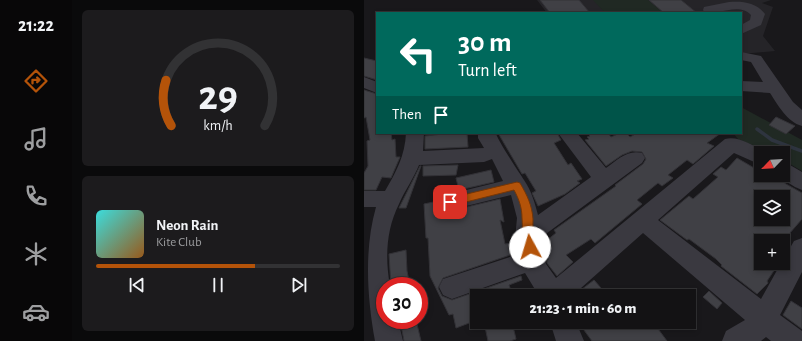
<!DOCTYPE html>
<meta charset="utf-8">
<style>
body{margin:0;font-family:"Alegreya Sans",sans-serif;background:#1c1b1d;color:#f1f3f6;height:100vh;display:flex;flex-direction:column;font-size:15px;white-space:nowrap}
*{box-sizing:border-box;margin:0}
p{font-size:13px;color:#9d9ea0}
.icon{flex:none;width:22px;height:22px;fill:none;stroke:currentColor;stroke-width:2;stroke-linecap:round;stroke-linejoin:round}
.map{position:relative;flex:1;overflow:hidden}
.details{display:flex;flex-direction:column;gap:10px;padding:10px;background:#0a0a0b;width:292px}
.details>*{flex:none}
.hud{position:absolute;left:12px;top:12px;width:366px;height:122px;border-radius:0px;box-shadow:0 2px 6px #0003,0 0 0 1px #323234;background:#00695c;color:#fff;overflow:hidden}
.needle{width:26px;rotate:245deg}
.fabs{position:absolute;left:390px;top:146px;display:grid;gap:8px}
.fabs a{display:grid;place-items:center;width:36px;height:36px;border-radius:0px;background:#131214;box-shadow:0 2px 6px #0003,0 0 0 1px #323234;font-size:20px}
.speed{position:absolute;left:12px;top:277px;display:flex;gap:8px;font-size:20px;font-weight:700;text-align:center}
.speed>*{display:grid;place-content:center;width:52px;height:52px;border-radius:50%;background:#131214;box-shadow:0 2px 6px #0003,0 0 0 1px #323234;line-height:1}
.speed .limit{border:6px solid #d22;background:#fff;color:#111}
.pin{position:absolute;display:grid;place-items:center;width:34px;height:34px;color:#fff;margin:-17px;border-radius:8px;box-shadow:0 2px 6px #0006}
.me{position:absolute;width:44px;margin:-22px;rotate:354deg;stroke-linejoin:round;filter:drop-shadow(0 0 3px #0008)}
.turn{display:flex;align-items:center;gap:14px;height:84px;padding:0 16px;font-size:18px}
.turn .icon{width:52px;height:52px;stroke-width:2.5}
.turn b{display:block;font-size:28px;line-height:34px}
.then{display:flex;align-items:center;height:38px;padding:0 16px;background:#0003;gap:8px;font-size:15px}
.details .card{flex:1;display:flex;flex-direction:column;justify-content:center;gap:6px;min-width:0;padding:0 14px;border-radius:6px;background:#1c1b1d}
.details .dial{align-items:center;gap:0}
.dial svg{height:104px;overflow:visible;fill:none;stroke:#323234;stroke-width:7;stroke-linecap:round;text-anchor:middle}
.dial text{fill:#f1f3f6;stroke:none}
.song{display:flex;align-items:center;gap:12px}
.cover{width:48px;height:48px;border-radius:6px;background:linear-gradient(135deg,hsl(180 70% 55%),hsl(30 70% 35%))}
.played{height:4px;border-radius:2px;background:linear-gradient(90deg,#b45309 65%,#323234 65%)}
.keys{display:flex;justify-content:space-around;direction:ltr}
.trip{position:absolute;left:106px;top:289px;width:226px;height:40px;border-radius:0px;background:#131214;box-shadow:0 2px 6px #0003,0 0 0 1px #323234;font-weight:800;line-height:40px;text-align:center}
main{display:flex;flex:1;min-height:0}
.dock{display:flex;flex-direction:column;width:72px;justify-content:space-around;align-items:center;background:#080708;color:#9d9ea0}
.dock .icon{width:28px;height:28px}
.dock .selected{color:#b45309}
.dock b{font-size:18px;color:#f1f3f6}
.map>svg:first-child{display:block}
.built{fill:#252428}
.green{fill:#202923}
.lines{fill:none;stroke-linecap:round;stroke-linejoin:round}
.stream{stroke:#2e343f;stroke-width:3.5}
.building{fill:#404045;stroke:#333237;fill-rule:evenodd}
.minor{fill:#3a3940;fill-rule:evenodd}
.route{fill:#b45309;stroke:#753606}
</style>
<main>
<nav class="dock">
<b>21:22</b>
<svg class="icon selected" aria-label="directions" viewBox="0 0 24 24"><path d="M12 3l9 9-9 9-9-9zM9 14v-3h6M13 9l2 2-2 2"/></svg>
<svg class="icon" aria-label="music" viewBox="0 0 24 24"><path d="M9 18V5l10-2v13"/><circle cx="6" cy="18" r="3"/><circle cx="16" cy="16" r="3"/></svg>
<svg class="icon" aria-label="phone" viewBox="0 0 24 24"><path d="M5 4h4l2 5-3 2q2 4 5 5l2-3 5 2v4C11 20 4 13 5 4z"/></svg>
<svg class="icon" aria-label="climate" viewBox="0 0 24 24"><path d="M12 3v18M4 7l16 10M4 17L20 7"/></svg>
<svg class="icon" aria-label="car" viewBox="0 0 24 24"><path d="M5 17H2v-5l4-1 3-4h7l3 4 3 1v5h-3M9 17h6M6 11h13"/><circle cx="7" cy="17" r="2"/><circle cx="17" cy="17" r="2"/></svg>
</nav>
<section class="details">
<div class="card dial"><svg viewBox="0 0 100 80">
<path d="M14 69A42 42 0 1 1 86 69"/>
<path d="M14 69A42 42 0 0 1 10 34" stroke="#b45309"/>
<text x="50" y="56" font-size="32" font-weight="700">29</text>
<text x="50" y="72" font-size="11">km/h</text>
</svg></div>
<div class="card">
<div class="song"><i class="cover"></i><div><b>Neon Rain</b><p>Kite Club</p></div></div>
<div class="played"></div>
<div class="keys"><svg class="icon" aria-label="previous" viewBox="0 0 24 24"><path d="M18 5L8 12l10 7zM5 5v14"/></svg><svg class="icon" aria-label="pause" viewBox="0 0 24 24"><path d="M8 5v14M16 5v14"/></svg><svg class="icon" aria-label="next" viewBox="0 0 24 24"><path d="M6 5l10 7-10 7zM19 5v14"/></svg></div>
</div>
</section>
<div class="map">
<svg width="438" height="341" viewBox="0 0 438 341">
<rect width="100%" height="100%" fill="#19181b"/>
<path class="built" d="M173 0H407L398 3 409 7 399 36 411 51 377 54V13H183Z"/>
<path class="green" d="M229 0H284L297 11 289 13H241Z
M377 107 438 140V171L419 160V153H407L374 139 369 133H377Z"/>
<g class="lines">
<path class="stream" d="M393 129 408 140 438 151"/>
</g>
<path class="building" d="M176 0H215L226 13H186Z
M285 0H317L333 13H300Z
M0 58 13 61V80L0 76Z
M0 90 13 94V133H27L28 140 31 139 32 157H36L27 178 18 177 12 190H0V173L4 166 3 141 6 140 2 117 0 118Z
M412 117 431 126 422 134 405 125Z
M88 133H103L104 147 61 149V136Z
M134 133H193L197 140 190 143 204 165 207 163 218 179 213 181 216 183 201 194 174 206 168 193 172 191 161 173 158 174Z
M223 133H244L247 137 256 133H262L266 137 273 133H357L343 143 350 146 329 164 323 160 304 175 309 178 298 186 294 183 273 200 278 204 231 243 227 239 202 255 209 262 193 276 183 263V261L185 259 181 255 178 244 192 233 190 230 252 186 251 185 279 164 282 159 278 152 268 151 258 155 242 166 221 140 225 139 223 137 226 136Z
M373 158 397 172V175H411L422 184 438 193V219L419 241H397V263H415L403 281 404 283 393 294 357 266 358 265 352 259 325 239 323 240 296 220 325 196 329 199 354 177 349 174 357 167 362 170ZM397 197H419V219H397Z
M94 165 92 175 59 176V166Z
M56 166H57L42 208H35Z
M127 170 130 182 95 190 92 178Z
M136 199 140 222 136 220 141 244 148 243 152 253 79 278 74 288 78 296 88 300 157 276 158 280 145 285 149 296H107L113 320 92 328 89 314 85 315 66 276 64 238H62L60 204 74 201 78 209 86 211Z
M42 250 43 271 46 286H27L25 254Z
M230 280 244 296H210L217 290Z
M345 291 358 303 353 309 339 297Z
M427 301 438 308V329L419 315Z
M36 320H52L57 341H40Z
M137 322H148L152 339 146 341H124L121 327Z
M214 322H289L303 341H228Z"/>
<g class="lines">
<path class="minor" d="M365 2C378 1 392 2 401 14L397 25 377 34V25L386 20 387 15C379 6 365 10 355 12V13H341L339 10 340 7Z
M377 52 397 56 429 102 438 110V126C423 122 414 105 406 93L377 91V81L399 82 387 62 377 60Z
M0 77 13 82V93L0 88Z
M42 133H60L59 151 120 148 114 138V133H132C132 138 156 174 160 180 167 190 171 203 174 215L227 177 194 133H213L242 168C253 160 264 149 278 153L281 158 278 163 175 239 182 264 192 278 361 139C375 135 391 147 404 153H397V165L370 153 294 220 397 299 417 263H419V260L430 241 438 238V272L416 315 438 331V341H407L402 337 397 341H358L362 331 381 320 279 233 208 296H175L161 273 88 299 79 295 75 287 79 279 155 254 151 239 153 218 147 195 86 210 78 208 75 202 78 196 86 194 139 181 128 159 120 162 55 165C50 178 41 190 35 204 22 230 21 258 26 286H21V320H34L39 341H11C3 297 0 249 12 207H0V191H21C32 172 41 156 42 133Z
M419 163 426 165 438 172V190L431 187 412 175H419Z
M186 322H212L220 341H192Z"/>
</g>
<path class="route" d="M153 182 156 183C163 195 168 205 169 219 169 229 168 237 171 247L170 250 166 252 162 250C157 239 159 230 158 218 158 208 155 199 150 190L86 206 82 204 81 202 82 199 86 198Z"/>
</svg>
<div class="fabs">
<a><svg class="needle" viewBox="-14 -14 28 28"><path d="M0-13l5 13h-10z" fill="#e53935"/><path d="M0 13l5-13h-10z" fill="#9d9ea0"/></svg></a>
<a><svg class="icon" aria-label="layers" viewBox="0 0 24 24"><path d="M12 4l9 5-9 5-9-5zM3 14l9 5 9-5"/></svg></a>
<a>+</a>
</div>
<div class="speed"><div class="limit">30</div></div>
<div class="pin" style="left:86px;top:202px;background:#d93025"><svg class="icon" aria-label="arrive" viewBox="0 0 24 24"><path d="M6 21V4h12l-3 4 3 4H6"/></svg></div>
<svg class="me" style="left:166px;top:247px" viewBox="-20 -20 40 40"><circle r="19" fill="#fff"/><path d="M0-13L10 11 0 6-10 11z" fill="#b45309"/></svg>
<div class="trip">21:23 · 1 min · 60 m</div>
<div class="hud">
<div class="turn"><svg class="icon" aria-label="left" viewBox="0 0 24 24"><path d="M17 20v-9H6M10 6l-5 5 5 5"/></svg><div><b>30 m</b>Turn left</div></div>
<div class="then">Then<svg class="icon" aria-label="arrive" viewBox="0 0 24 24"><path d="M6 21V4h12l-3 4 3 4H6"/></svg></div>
</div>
</div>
</main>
